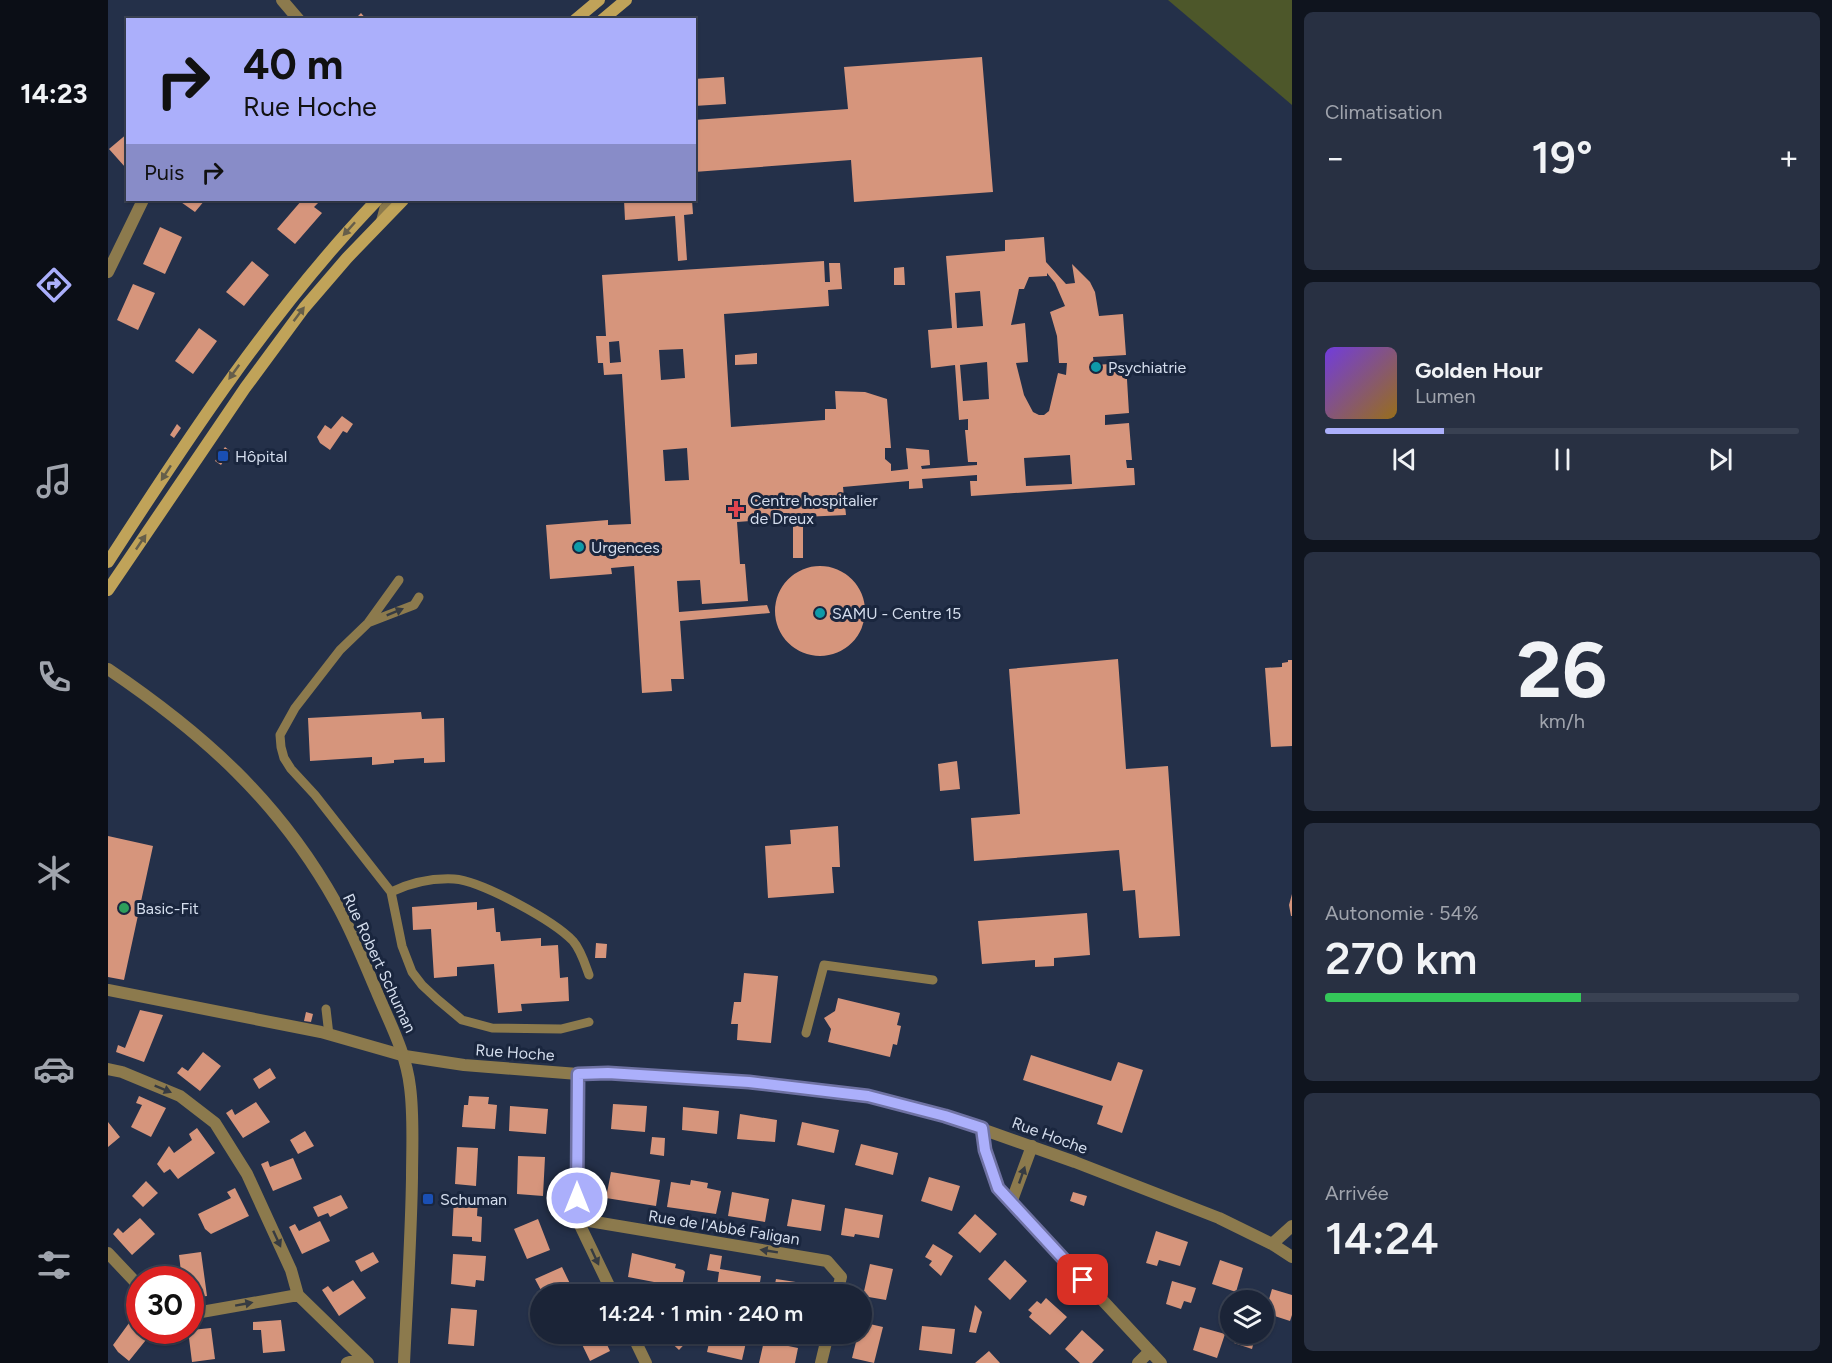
<!DOCTYPE html>
<html lang="fr">
<meta charset="utf-8">
<style>
body{margin:0;font-family:Figtree,sans-serif;background:#283042;color:#f1f3f6;height:100vh;display:flex;flex-direction:column;font-size:22px;white-space:nowrap}
*{box-sizing:border-box;margin:0}
p{font-size:20px;color:#a0a4ad}
.icon{flex:none;width:33px;height:33px;fill:none;stroke:currentColor;stroke-width:2;stroke-linecap:round;stroke-linejoin:round}
.map{position:relative;flex:1;overflow:hidden}
.side{display:flex;flex-direction:column;gap:12px;padding:12px;background:#0f141e;width:540px}
.side>*{flex:none}
.hud{position:absolute;left:18px;top:18px;width:570px;height:183px;border-radius:0px;box-shadow:0 2px 4px #0004,0 0 0 2px #394152;background:#abaffb;color:#111;overflow:hidden}
.buttons{position:absolute;left:1112px;top:1290px;display:grid;gap:12px}
.buttons a{display:grid;place-items:center;width:54px;height:54px;border-radius:50%;background:#1b2437;box-shadow:0 2px 4px #0004,0 0 0 2px #394152;font-size:30px}
.speed{position:absolute;left:18px;top:1266px;display:flex;gap:12px;font-size:30px;font-weight:700;text-align:center}
.speed>*{display:grid;place-content:center;width:78px;height:78px;border-radius:50%;background:#1b2437;box-shadow:0 2px 4px #0004,0 0 0 2px #394152;line-height:1}
.speed .limit{border:9px solid #d22;background:#fff;color:#111}
.pin{position:absolute;display:grid;place-items:center;width:51px;height:51px;color:#fff;margin:-26px;border-radius:12px;box-shadow:0 3px 9px #0006}
.me{position:absolute;width:66px;margin:-33px;rotate:0deg;stroke-linejoin:round;filter:drop-shadow(0 0 4px #0008)}
.turn{display:flex;align-items:center;gap:21px;height:126px;padding:0 18px;font-size:27px}
.turn .icon{width:78px;height:78px;stroke-width:2.5}
.turn b{display:block;font-size:42px;line-height:51px}
.then{display:flex;align-items:center;height:57px;padding:0 18px;background:#0003;gap:12px;font-size:22px}
.big{font-size:45px;font-weight:600;line-height:1.1}
.side .tile{flex:1;display:flex;flex-direction:column;justify-content:center;gap:9px;min-width:0;padding:0 21px;border-radius:9px;background:#283042}
.side .dial{align-items:center;gap:0}
.dial b{font-size:78px;line-height:1}
.song{display:flex;align-items:center;gap:18px}
.cover{width:72px;height:72px;border-radius:9px;background:linear-gradient(135deg,hsl(260 70% 55%),hsl(40 70% 35%))}
.played{height:6px;border-radius:3px;background:linear-gradient(90deg,#abaffb 25%,#394152 25%)}
.keys{display:flex;justify-content:space-around;direction:ltr}
.heat{display:flex;justify-content:space-between;align-items:center;font-size:33px;direction:ltr}
.charge{height:9px;border-radius:4px;background:linear-gradient(90deg,#34c759 54%,#394152 0)}
.trip{position:absolute;left:422px;top:1284px;width:342px;height:60px;border-radius:30px;background:#1b2437;box-shadow:0 2px 4px #0004,0 0 0 2px #394152;font-weight:600;line-height:60px;text-align:center}
main{display:flex;flex:1;min-height:0}
.tab-bar{display:flex;flex-direction:column;width:108px;justify-content:space-around;align-items:center;background:#0b0e16;color:#a0a4ad}
.tab-bar .icon{width:42px;height:42px}
.tab-bar .active{color:#abaffb}
.tab-bar b{font-size:27px;color:#f1f3f6}
.map>svg:first-child{display:block}
.green{fill:#4d572a}
.building{fill:#d6957c;fill-rule:evenodd}
.lines{fill:none;stroke-linecap:round;stroke-linejoin:round}
.service{stroke:#8c7a4d;stroke-width:9}
.minor{stroke:#8c7a4d;stroke-width:12}
.tertiary{stroke:#8c7a4d;stroke-width:12}
.secondary{stroke:#c0a359;stroke-width:12}
.oneway{fill:#655e4a}
.oneway2{fill:#363b42}
.route-casing{stroke:#6f72a3;stroke-width:15}
.route{stroke:#abaffb;stroke-width:10}
.culture-dot{fill:#0f9aa8;stroke:#1a263e;stroke-width:2}
.transit-dot{fill:#1a4fb4;stroke:#1a263e;stroke-width:2}
.health-dot{fill:#e0444e;stroke:#1a263e;stroke-width:2}
.leisure-dot{fill:#2e9e5b;stroke:#1a263e;stroke-width:2}
.labels{text-anchor:middle;stroke-width:6;stroke-linejoin:round;paint-order:stroke}
.poi-label{font-size:16px;fill:#d4dded;stroke:#1a263e;text-anchor:start}
.street-label{font-size:16px;fill:#d4dded;stroke:#1a263e}
</style>
<main>
<nav class="tab-bar">
<b>14:23</b>
<svg class="icon active" aria-label="directions" viewBox="0 0 24 24"><path d="M12 3l9 9-9 9-9-9zM9 14v-3h6M13 9l2 2-2 2"/></svg>
<svg class="icon" aria-label="music" viewBox="0 0 24 24"><path d="M9 18V5l10-2v13"/><circle cx="6" cy="18" r="3"/><circle cx="16" cy="16" r="3"/></svg>
<svg class="icon" aria-label="phone" viewBox="0 0 24 24"><path d="M5 4h4l2 5-3 2q2 4 5 5l2-3 5 2v4C11 20 4 13 5 4z"/></svg>
<svg class="icon" aria-label="climate" viewBox="0 0 24 24"><path d="M12 3v18M4 7l16 10M4 17L20 7"/></svg>
<svg class="icon" aria-label="car" viewBox="0 0 24 24"><path d="M5 17H2v-5l4-1 3-4h7l3 4 3 1v5h-3M9 17h6M6 11h13"/><circle cx="7" cy="17" r="2"/><circle cx="17" cy="17" r="2"/></svg>
<svg class="icon" aria-label="filters" viewBox="0 0 24 24"><path d="M4 7h16M4 17h16"/><circle cx="9" cy="7" r="2"/><circle cx="15" cy="17" r="2"/></svg>
</nav>
<div class="map">
<svg width="1184" height="1363" viewBox="0 0 1184 1363">
<rect width="100%" height="100%" fill="#243049"/>
<path class="green" d="M1060 0H1184V105Z"/>
<path class="building" d="M253 13 259 20H246Z
M874 57 885 192 746 202 743 160 586 172V120L740 109 736 67Z
M616 77 618 104 586 106V79Z
M20 133V164L17 167 1 149Z
M70 200H97L87 212Z
M194 200H213L206 207 214 213 187 244 169 229Z
M516 200H584L585 214 576 215 579 260 570 261 567 216 517 220Z
M52 227 74 237 57 274 35 264Z
M936 237 938 262 958 284 967 283 964 264 982 282 987 292 991 316 1015 314 1018 355 985 357 986 365 1018 363 1021 413 997 415V425L1021 423 1024 460H1018L1019 468H1026L1027 485 863 496 862 481H869V475L814 479 815 488 801 489V481L735 487 738 515 695 517V558H685V518L629 522 632 564H637L640 601 594 604 592 580 569 581 571 612 659 605 662 613 572 621 576 679H563L564 691 534 693 526 566 503 568 504 574 442 579 438 525 500 520V525L523 524 514 374 496 375 495 363H490L488 336H498L494 275 716 261 717 282H722L721 263H732L734 289 720 290 721 306 616 314 623 427 717 420V409H728L727 391 757 392 779 399 783 448H777V459L783 464V471L800 469 798 448 821 450 822 465 813 466 814 469 869 465V462H860L857 430H860V419L851 420 847 365 823 368 820 330 844 328 838 256 897 251V240ZM939 273 947 283 957 306 942 312 949 336 951 363H959L958 375 950 373 941 411 936 415H931L925 412 916 395 908 363 920 362 917 323 903 325 911 289H916L921 277 939 276ZM872 291 875 326 849 328 847 293ZM511 341 513 362 502 363 501 342ZM575 349 577 378 553 380 551 350ZM879 362 881 399 855 401 852 365ZM579 448 581 480 557 481 555 450ZM962 455 964 484 918 486 916 458Z
M144 261 161 275 136 306 118 292Z
M796 267 797 285H786V268Z
M25 284 47 293 30 330 9 320Z
M91 328 109 341 85 374 67 361Z
M649 353V364L627 365V355Z
M234 416 245 424 239 433 235 431 222 450 212 443 209 437 217 425 223 429Z
M69 424 73 428 66 438 62 435Z
M117 447 122 451 113 465 107 461Z
M667 611a45 45 0 1 1 90 0a45 45 0 1 1-90 0Z
M1010 659 1018 769 1060 766 1072 936 1031 938 1027 890 1015 891 1011 850 866 861 863 818 912 814 901 669Z
M1180 660H1184V746L1163 747 1157 668 1174 667V663L1180 662Z
M313 712 314 719 336 718 337 762 316 763V758L286 760V763L264 765V757L202 761 200 718Z
M849 761 852 789 832 791 830 764Z
M730 826 732 867H724L726 893 660 898 657 846 683 844 682 830Z
M0 836 45 846 16 980 0 977Z
M1184 894V916H1183L1181 905Z
M369 902V910L386 908 388 932H392L393 941 433 938V946L450 945 452 978 460 977 461 1001 413 1004 414 1011 390 1013 386 964 349 967V976L326 978 323 929 305 930 304 907Z
M979 913 982 955 946 958V966L927 967V960L874 964 870 921Z
M488 943 499 944 498 958H487Z
M636 973 670 976 663 1043 629 1040 630 1024H623L626 1002H633Z
M730 998 792 1013 789 1025 793 1026 789 1045 785 1044 782 1057 720 1042 723 1029 716 1018 727 1011Z
M32 1010 55 1015 36 1062 8 1052 10 1045 17 1048Z
M198 1012 205 1014 203 1022 196 1021Z
M95 1052 113 1066 92 1091 69 1073 74 1067 80 1071Z
M923 1055 1003 1081 1010 1062 1035 1070 1014 1133 989 1124 995 1106 915 1080Z
M162 1068 168 1078 151 1089 145 1079Z
M31 1096 58 1108 43 1137 23 1127 34 1105 28 1103Z
M361 1096 381 1097 380 1104 389 1105 387 1129 354 1127 356 1105H360Z
M148 1102 162 1122 135 1138 118 1113 124 1109 127 1115Z
M505 1104 539 1106 537 1132 503 1129Z
M402 1106 440 1109 438 1134 401 1131Z
M575 1107 611 1111 609 1134 574 1130Z
M632 1114 669 1120 667 1142 629 1139Z
M0 1122 12 1137 0 1147Z
M694 1122 731 1130 726 1153 689 1145Z
M89 1128 107 1153 70 1179 62 1169 56 1173 49 1164 61 1146 66 1153 84 1140 81 1134Z
M197 1131 206 1146 190 1154 182 1140Z
M544 1137 557 1138 556 1156 542 1154Z
M753 1144 790 1153 785 1175 747 1165Z
M349 1147 370 1148 368 1186 347 1184Z
M410 1156 437 1157 435 1196 409 1194Z
M185 1158 194 1179 165 1191 153 1164 160 1161 162 1167Z
M503 1172 552 1180 548 1206 498 1198Z
M821 1177 852 1186 844 1211 813 1201Z
M583 1180 600 1183 599 1188 613 1191 608 1214 559 1207 563 1182 582 1185Z
M38 1181 50 1193 35 1207 24 1196Z
M127 1188 141 1216 103 1234 97 1229 90 1214 123 1198 119 1192Z
M624 1192 661 1199 657 1222 620 1216Z
M965 1192 979 1196 976 1206 962 1201Z
M233 1195 240 1208 222 1217 220 1213 210 1217 205 1207Z
M346 1199 370 1200 369 1216 374 1217 373 1242 364 1241V1237L344 1236Z
M684 1199 717 1205 713 1231 679 1226Z
M737 1208 775 1215 771 1238 747 1234 746 1237 733 1235Z
M867 1214 889 1234 872 1253 850 1233Z
M32 1218 47 1234 24 1255 5 1234 10 1228 15 1233Z
M430 1219 442 1250 419 1259 406 1229Z
M212 1221 222 1241 194 1254 181 1227 187 1224 191 1231Z
M1048 1231 1080 1242 1072 1266 1051 1260 1049 1266 1038 1263Z
M825 1244 845 1256 833 1276 821 1265 824 1261 817 1257Z
M93 1252 99 1296 82 1298V1280H74L71 1255Z
M265 1252 271 1262 253 1272 247 1261Z
M524 1253 568 1264 567 1268 575 1270 577 1272 574 1286 572 1287 520 1277Z
M345 1254 378 1256 376 1281 368 1280 367 1287 343 1284Z
M602 1254 614 1256 612 1269 653 1276 650 1294H608L611 1272 599 1270Z
M897 1260 919 1281 902 1300 880 1279Z
M1112 1260 1135 1268 1128 1292 1104 1284Z
M762 1264 785 1269 778 1300 755 1296Z
M454 1267 467 1294H435L427 1279Z
M668 1279 701 1284 699 1294H665Z
M245 1280 258 1298 231 1316 214 1290 220 1286 225 1292Z
M1064 1281 1088 1288 1083 1303 1076 1301 1073 1309 1058 1304Z
M1164 1289 1184 1295V1315L1182 1321 1157 1313Z
M938 1298 959 1317 942 1335 921 1317 924 1313 920 1310 929 1301 933 1304Z
M867 1305 874 1312 868 1333 861 1332Z
M23 1307 32 1314V1330H46L21 1361 10 1352 5 1345 24 1319 17 1313Z
M343 1308 369 1310 366 1346 340 1344Z
M173 1320 177 1351 155 1353 153 1330H145V1322Z
M753 1322 775 1327 766 1363 744 1358 750 1334H753Z
M814 1326 847 1329 844 1354 811 1350Z
M1092 1327 1117 1334 1109 1358 1085 1350Z
M103 1328 107 1359 84 1362 81 1338 74 1339 73 1331Z
M974 1330 996 1350 984 1363H972L957 1349Z
M469 1334H494L502 1351 482 1361Z
M554 1334H583L585 1335 571 1350Z
M603 1334H618L639 1338 634 1360 599 1352Z
M1128 1334H1148L1144 1349 1126 1343Z
M656 1341 690 1348 687 1363H651Z
M881 1351 892 1363H867Z"/>
<g class="lines">
<path class="service" d="M272 223 276 208 284 200
M291 580 260 623 232 650 187 708 172 735 173 747 176 758 183 769 207 795 283 892 294 946 304 972 314 985 329 999 354 1020 384 1028 453 1029 481 1022
M262 622 306 605 311 597
M283 892C302 883 324 878 346 879 374 881 446 921 465 941 473 950 477 964 481 975
M218 1009 221 1035
M698 1033 716 965 825 980"/>
<path class="minor" d="M174 0 191 20
M0 272 35 200
M0 990 213 1032 297 1056 356 1065 470 1074 500 1073 641 1082 760 1096 837 1116 967 1162 1111 1218 1164 1244 1184 1257
M0 1069 14 1072 72 1096 107 1123 139 1174 183 1270 190 1295 260 1363
M874 1128 877 1150 890 1188 1053 1363
M903 1203 924 1146
M469 1219 470 1074
M1164 1244 1184 1226
M0 1253 32 1287
M505 1294 469 1219 719 1261 733 1277 729 1294
M82 1314 190 1295
M524 1334 538 1363
M239 1363 254 1358
M713 1363 720 1334
M1030 1363 1042 1351"/>
<path class="tertiary" d="M0 669C96 734 171 801 228 903 244 931 255 960 268 990 281 1022 298 1052 302 1087 306 1117 304 1148 304 1178 303 1239 299 1301 296 1363"/>
<path class="secondary" d="M467 20 491 0
M494 20 518 0
M0 562C82 435 164 310 269 200
M0 590 137 388 196 308 239 258 295 200"/>
</g>
<defs><path id="oneway-solid" d="M-6-.8H1V-3.2L6.5 0L1 3.2V.8H-6Z" transform="scale(1.5)"/></defs>
<g class="oneway">
<use href="#oneway-solid" transform="translate(241 229) rotate(132)"/>
<use href="#oneway-solid" transform="translate(191 314) rotate(-53)"/>
<use href="#oneway-solid" transform="translate(126 372) rotate(126)"/>
<use href="#oneway-solid" transform="translate(58 473) rotate(123)"/>
<use href="#oneway-solid" transform="translate(33 542) rotate(-56)"/>
</g>
<g class="oneway2">
<use href="#oneway-solid" transform="translate(287 612) rotate(-22)"/>
<use href="#oneway-solid" transform="translate(55 1089) rotate(22)"/>
<use href="#oneway-solid" transform="translate(914 1175) rotate(-71)"/>
<use href="#oneway-solid" transform="translate(169 1239) rotate(65)"/>
<use href="#oneway-solid" transform="translate(661 1251) rotate(-171)"/>
<use href="#oneway-solid" transform="translate(487 1257) rotate(65)"/>
<use href="#oneway-solid" transform="translate(136 1304) rotate(-10)"/>
</g>
<g class="lines">
<g class="route-casing">
<path id="route" d="M469 1198 470 1074 500 1073 641 1082 760 1096 837 1116 874 1128 877 1150 890 1188 975 1280"/>
</g>
<use href="#route" class="route"/>
</g>
<g class="culture-dot">
<circle cx="988" cy="367" r="6"/>
<circle cx="471" cy="547" r="6"/>
<circle cx="712" cy="613" r="6"/>
</g>
<g class="transit-dot">
<rect x="109" y="450" width="12" height="12" rx="3"/>
<rect x="314" y="1193" width="12" height="12" rx="3"/>
</g>
<path class="health-dot" d="M625 500h6v6h6v6h-6v6h-6v-6h-6v-6h6z"/>
<circle class="leisure-dot" cx="16" cy="908" r="6"/>
<g class="labels">
<g class="poi-label">
<text x="1000" y="373">Psychiatrie</text>
<text x="127" y="462">Hôpital</text>
<text x="642" y="506">Centre hospitalier<tspan x="642" dy="18">de Dreux</tspan></text>
<text x="483" y="553">Urgences</text>
<text x="724" y="619">SAMU - Centre 15</text>
<text x="28" y="914">Basic-Fit</text>
<text x="332" y="1205">Schuman</text>
</g>
<g class="street-label">
<text transform="translate(272 963) rotate(65)" y="6">Rue Robert Schuman</text>
<text transform="translate(407 1052) rotate(4)" y="6">Rue Hoche</text>
<text transform="translate(942 1135) rotate(20)" y="6">Rue Hoche</text>
<text transform="translate(616 1227) rotate(9)" y="6">Rue de l'Abbé Faligan</text>
</g>
</g>
</svg>
<div class="buttons">
<a><svg class="icon" aria-label="layers" viewBox="0 0 24 24"><path d="M12 4l9 5-9 5-9-5zM3 14l9 5 9-5"/></svg></a>
</div>
<div class="speed"><div class="limit">30</div></div>
<div class="pin" style="left:975px;top:1280px;background:#d93025"><svg class="icon" aria-label="arrive" viewBox="0 0 24 24"><path d="M6 21V4h12l-3 4 3 4H6"/></svg></div>
<svg class="me" style="left:469px;top:1198px" viewBox="-20 -20 40 40"><circle r="17" fill="#abaffb" stroke="#fff" stroke-width="3"/><path d="M0-11L8 9 0 5-8 9z" fill="#fff"/></svg>
<div class="trip">14:24 · 1 min · 240 m</div>
<div class="hud">
<div class="turn"><svg class="icon" aria-label="right" viewBox="0 0 24 24"><path d="M7 20v-9h11M14 6l5 5-5 5"/></svg><div><b>40 m</b>Rue Hoche</div></div>
<div class="then">Puis<svg class="icon" aria-label="right" viewBox="0 0 24 24"><path d="M7 20v-9h11M14 6l5 5-5 5"/></svg></div>
</div>
</div>
<section class="side">
<div class="tile"><p>Climatisation</p>
<div class="heat"><a>−</a><b class="big">19°</b><a>+</a></div>
</div>
<div class="tile">
<div class="song"><i class="cover"></i><div><b>Golden Hour</b><p>Lumen</p></div></div>
<div class="played"></div>
<div class="keys"><svg class="icon" aria-label="previous" viewBox="0 0 24 24"><path d="M18 5L8 12l10 7zM5 5v14"/></svg><svg class="icon" aria-label="pause" viewBox="0 0 24 24"><path d="M8 5v14M16 5v14"/></svg><svg class="icon" aria-label="next" viewBox="0 0 24 24"><path d="M6 5l10 7-10 7zM19 5v14"/></svg></div>
</div>
<div class="tile dial"><b>26</b><p>km/h</p></div>
<div class="tile"><p>Autonomie · 54%</p><b class="big">270 km</b><div class="charge"></div></div>
<div class="tile"><p>Arrivée</p><b class="big">14:24</b></div>
</section>
</main>
